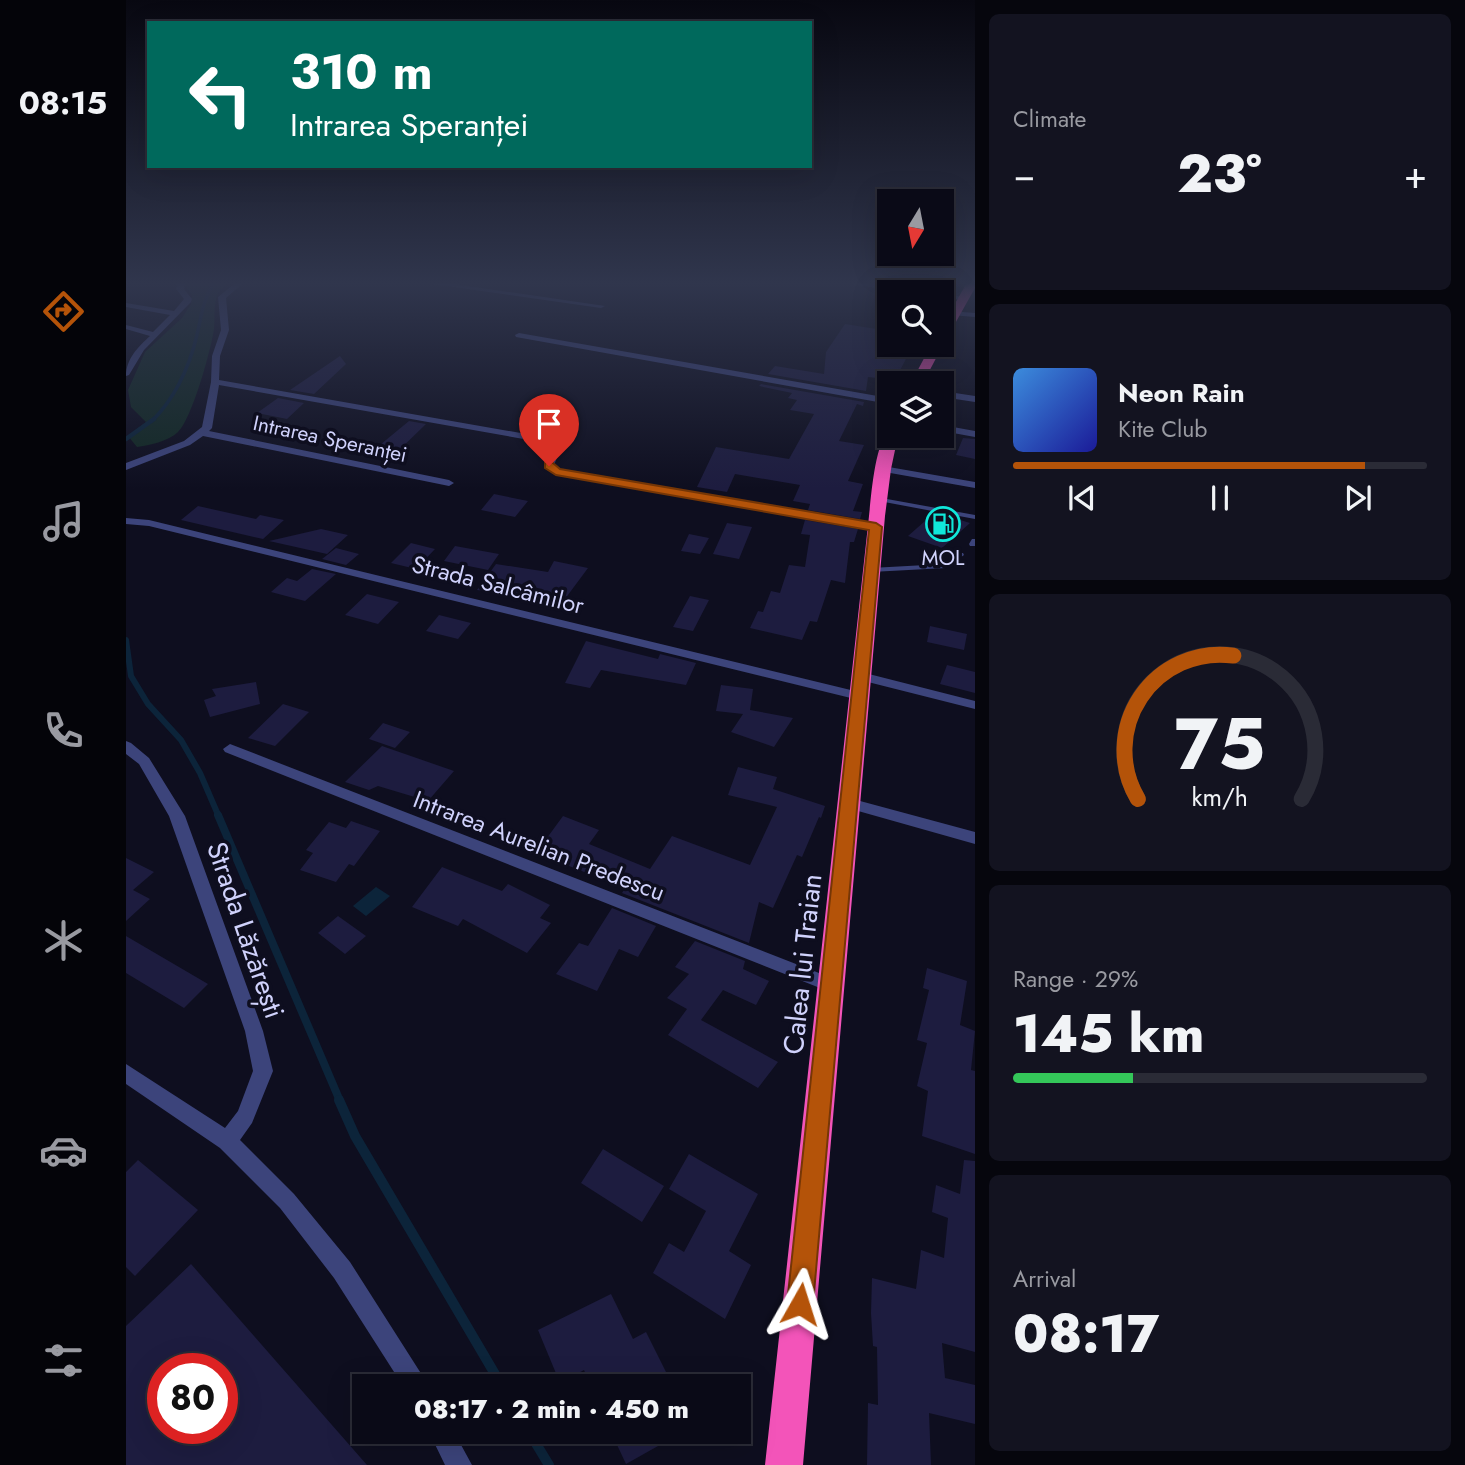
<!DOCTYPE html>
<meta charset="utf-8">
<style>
body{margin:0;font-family:Jost,sans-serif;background:#131320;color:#f1f3f6;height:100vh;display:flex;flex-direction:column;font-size:26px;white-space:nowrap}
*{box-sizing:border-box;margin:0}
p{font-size:23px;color:#999aa1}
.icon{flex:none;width:38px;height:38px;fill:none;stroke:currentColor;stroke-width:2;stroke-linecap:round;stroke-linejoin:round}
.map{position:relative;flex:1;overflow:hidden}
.panel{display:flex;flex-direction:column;gap:14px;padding:14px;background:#06060d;width:490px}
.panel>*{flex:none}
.banner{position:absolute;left:21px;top:21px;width:665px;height:147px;border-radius:0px;box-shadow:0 7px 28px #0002,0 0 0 2px #2a2b36;background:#00695c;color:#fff;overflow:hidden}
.needle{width:46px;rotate:190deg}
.tools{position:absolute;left:751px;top:189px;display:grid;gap:14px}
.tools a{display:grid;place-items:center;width:77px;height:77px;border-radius:0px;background:#0a0a17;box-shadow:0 7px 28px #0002,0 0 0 2px #2a2b36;font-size:35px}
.speed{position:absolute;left:21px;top:1353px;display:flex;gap:14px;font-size:35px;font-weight:700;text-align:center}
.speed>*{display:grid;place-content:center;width:91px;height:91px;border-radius:50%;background:#0a0a17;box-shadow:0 7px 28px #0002,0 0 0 2px #2a2b36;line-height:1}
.speed .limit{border:10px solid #d22;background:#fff;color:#111}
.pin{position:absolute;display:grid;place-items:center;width:60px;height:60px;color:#fff;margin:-72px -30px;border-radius:50% 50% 50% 0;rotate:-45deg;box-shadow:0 0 7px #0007}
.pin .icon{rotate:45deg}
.me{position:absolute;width:77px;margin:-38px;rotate:6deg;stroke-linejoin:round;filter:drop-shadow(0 0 5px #0008)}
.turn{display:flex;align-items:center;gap:24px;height:147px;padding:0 28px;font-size:32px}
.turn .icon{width:91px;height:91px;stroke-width:2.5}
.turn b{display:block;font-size:49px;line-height:60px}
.big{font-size:52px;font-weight:800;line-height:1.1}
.panel .tile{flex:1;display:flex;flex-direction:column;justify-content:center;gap:10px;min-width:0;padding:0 24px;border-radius:10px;background:#131320}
.panel .dial{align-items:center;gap:0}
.dial svg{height:182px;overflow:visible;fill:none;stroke:#2a2b36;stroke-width:7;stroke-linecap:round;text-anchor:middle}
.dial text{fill:#f1f3f6;stroke:none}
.song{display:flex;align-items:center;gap:21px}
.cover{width:84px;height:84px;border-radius:10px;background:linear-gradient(135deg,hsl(210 70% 55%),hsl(240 70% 35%))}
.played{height:7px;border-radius:4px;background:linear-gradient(90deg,#b45309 85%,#2a2b36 85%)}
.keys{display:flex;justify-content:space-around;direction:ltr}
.heat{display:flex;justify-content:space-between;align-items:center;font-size:38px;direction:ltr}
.charge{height:10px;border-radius:5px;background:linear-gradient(90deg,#34c759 29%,#2a2b36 0)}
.trip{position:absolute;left:226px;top:1374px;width:399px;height:70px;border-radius:0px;background:#0a0a17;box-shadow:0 7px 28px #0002,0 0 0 2px #2a2b36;font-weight:800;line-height:70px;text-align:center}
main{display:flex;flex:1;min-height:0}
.tab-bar{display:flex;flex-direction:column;width:126px;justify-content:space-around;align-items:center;background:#040409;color:#999aa1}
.tab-bar .icon{width:49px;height:49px}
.tab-bar .on{color:#b45309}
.tab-bar b{font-size:32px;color:#f1f3f6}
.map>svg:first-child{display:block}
.green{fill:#122924}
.water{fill:#0c243a}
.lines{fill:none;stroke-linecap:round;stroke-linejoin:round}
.stream-far4{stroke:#0c243a;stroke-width:3.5}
.stream-far3{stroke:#0c243a;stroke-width:4.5}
.stream-far2{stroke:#0c243a;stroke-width:6}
.stream-far1{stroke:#0c243a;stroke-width:8}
.stream{stroke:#0c243a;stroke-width:10}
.building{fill:#1d1c3f;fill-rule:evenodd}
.lane{fill:#3c447b;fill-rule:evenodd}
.street{fill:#3c447b;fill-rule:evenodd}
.highway{fill:#f354b9;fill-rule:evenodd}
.route{fill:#b45309;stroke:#753606;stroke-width:2}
.labels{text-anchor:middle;stroke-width:7;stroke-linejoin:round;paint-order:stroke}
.far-street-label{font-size:21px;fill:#d0d2fc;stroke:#0e0e1f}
.far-poi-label{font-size:21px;fill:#d0d2fc;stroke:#0e0e1f}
.street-label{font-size:24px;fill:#d0d2fc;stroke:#0e0e1f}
.near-street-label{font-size:28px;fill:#d0d2fc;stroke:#0e0e1f}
</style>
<main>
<nav class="tab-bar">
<b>08:15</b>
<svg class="icon on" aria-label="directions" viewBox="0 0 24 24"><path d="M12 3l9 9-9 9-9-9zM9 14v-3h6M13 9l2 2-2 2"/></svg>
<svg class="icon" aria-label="music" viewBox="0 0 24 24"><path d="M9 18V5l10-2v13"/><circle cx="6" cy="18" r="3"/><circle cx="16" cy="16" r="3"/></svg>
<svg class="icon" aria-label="phone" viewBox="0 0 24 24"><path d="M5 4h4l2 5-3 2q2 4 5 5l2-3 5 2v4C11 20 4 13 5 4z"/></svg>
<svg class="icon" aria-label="climate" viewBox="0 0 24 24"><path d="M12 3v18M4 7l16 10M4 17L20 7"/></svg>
<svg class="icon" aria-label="car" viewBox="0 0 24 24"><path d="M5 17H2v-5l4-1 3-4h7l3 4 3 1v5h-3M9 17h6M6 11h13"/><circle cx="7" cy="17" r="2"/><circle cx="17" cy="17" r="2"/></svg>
<svg class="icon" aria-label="filters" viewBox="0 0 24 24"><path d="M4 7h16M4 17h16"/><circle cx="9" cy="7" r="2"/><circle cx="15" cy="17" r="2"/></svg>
</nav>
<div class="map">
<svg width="849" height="1465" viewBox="0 0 849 1465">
<rect width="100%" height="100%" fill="#0e0e1f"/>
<path class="green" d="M50 284H100C85 295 90 312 88 329 85 350 66 419 52 432 41 442 24 445 11 447L2 436 20 422 5 407 2 390 19 352 56 318 65 304 66 295 60 286Z"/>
<path class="water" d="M250 887 264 896 240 916 227 906Z"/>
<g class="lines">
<path class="stream-far4" d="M26 421C50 397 63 368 71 335 75 317 77 300 87 284"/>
<path class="stream-far3" d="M0 439 28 419"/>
<path class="stream-far2" d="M0 640 5 676 22 704 55 740 74 773 93 817"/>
<path class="stream-far1" d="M92 815 214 1101"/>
<path class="stream" d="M213 1100 229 1136 376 1386
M403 1432 423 1465"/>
</g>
<path class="building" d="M719 324 763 331V345H780L774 353 782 355 769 380 742 377 740 391 642 374 649 366 698 374 700 352Z
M214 356 220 364 188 394 164 390Z
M635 384 738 402 737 406 731 404 713 441 738 445 722 481 737 484 727 511 736 512 734 519 682 510 684 504 667 501 674 485 609 474 601 492 571 487 590 447 663 459 688 414 664 410 671 400 662 398 666 393 633 386Z
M152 398 178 403 161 419 131 413Z
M283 421 300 424 265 458 243 454Z
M837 438 849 439V459L830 455Z
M368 494 402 501 389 517 355 510Z
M72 506 130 519 134 515 158 520 137 539 55 520Z
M807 514 828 518 844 523 816 548 782 536Z
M679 520 732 529 728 542H724L719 583 705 580 691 622 684 621 676 640 624 628 632 611 637 612 645 591 654 593 663 565 679 567 684 535 675 534Z
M601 523 626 527 613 559 587 554Z
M195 529 222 535 201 554 143 541Z
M563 534 583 538 574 554 555 551Z
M285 543 309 549 290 569 265 563Z
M329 546 373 554 362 570 318 561Z
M210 548 233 554 220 565 196 559Z
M428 561 462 568 436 603 351 590 370 564 422 572Z
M186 569 210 574 179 601 145 592 161 578 171 581Z
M241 594 273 602 252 624 219 615Z
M564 596 583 600 567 631 547 627Z
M313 615 345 623 332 639 300 631Z
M804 626 841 634 838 650 801 642Z
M460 641 532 659 534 654 570 663 560 685 475 670 464 688 439 683Z
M821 665 849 672V693L814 684Z
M130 682 134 704 84 717 78 700 90 696 86 689Z
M595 685 627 689 624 710 667 718 648 747 605 732 617 714 590 711Z
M157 704 183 712 149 746 122 738Z
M257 723 284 732 269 748 243 739Z
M256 746 328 771 302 801 252 786 243 790 219 782Z
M612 767 651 777 647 789 699 806 695 818 693 817 676 857 671 855 647 908 633 902 623 943 496 893 498 890 476 879 410 853 437 816 473 830 463 844 524 869 546 836 624 865 651 807 602 795Z
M225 821 254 831 228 866 223 864 210 882 174 870 187 853 180 850 203 822 220 828Z
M0 858 28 872 7 890 24 899 0 921Z
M316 867 376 891 382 884 424 905 414 918 425 923 401 953 337 919 332 926 286 907Z
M486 908 530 926 512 957 493 949 471 991 430 974 453 943 462 946Z
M212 916 240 936 219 954 192 933Z
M0 936 82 984 58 1008 0 973Z
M569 941 619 961 617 969 643 981 630 1005 597 990 575 1020 652 1062 632 1088 542 1035 561 1009 541 998 563 974 549 967Z
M801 968 841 981 834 1025 849 1031 845 1070 849 1071V1154L796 1136 802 1091 791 1086 801 1043 791 1040 803 990 797 988Z
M477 1149 538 1186 516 1222 455 1183Z
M563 1154 632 1194 603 1251 625 1265 599 1319 527 1273 543 1243 558 1252 580 1211 543 1189Z
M12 1160 72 1210 9 1276 0 1267V1172Z
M838 1160 849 1161V1352L816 1343 819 1378 849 1385V1424L803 1413 805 1465H741L742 1403 752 1405 751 1347 747 1346 745 1313 746 1278 790 1289 795 1250 818 1258 822 1218 806 1212 810 1185 834 1194Z
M65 1264 241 1465H0V1326ZM37 1368H96V1428H37Z
M485 1294 507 1339 520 1332 547 1386H465L458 1370 434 1383 412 1330Z
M485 1432H557L500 1464Z"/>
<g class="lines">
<path class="lane" d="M750 497 849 515V519L753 501 749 499Z
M846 539H849V546H844L843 544Z
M831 553H837L838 555 820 568 745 572 741 570 745 568 818 564Z"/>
<path class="street" d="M51 284H59L58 289 66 299 65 302 18 350 3 375 0 376C0 359 12 347 24 336L0 329V325L27 332 44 315 0 307V303L48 311 58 299 50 289Z
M108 284H116L100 298 103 330 94 356 93 380 423 438 435 448 428 465 433 470 750 524 755 527 750 530 430 475 418 466 425 448 420 443 93 385 86 428 83 431 323 480 328 483 323 486 77 436 64 445 0 470V463L58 441 76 427 85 382 86 356 95 330 92 297Z
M307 284H328L479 306 475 308Z
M726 284H748L798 292H778Z
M816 293 841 298 837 300 816 297Z
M825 311 849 313V317L825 315Z
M393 333 763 398V404L390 337 389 335Z
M816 391 849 396V402L816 397Z
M816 425 849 431V437L816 431Z
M757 466 849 482V488L753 471V467Z
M0 518 23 520 733 692 740 696 733 700 23 526 0 524Z
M735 672 849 701V709L730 679 728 676 730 673Z
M0 741 5 743 23 758 59 816 137 1031 147 1071 126 1123 114 1140 168 1194 224 1262 303 1386H277L208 1278 154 1208 94 1148 0 1084V1064L99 1128 112 1111 127 1071 119 1031 43 816 13 764 0 754Z
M104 744 711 980 714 985 711 990 705 992 699 990 99 752 97 749Z
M723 798 849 832V844L718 807 715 803 718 799Z
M303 1432H328L346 1465H319Z"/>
<path class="highway" d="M840 284H849V288L822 336 816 339V327Z
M816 343 817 345 797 383H785L805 345Z
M763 432V436H772L765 469 759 516 677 1465H639L743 516C745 498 749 441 763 432Z"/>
</g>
<linearGradient id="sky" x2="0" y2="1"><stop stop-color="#080811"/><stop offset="0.58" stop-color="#30364d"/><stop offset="1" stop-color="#30364d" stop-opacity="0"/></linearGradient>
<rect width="849" height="489" fill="url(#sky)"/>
<path class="route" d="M419 463H427L434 469 750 523 756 527 687 1304 683 1314 674 1317 665 1314 661 1304 743 530 430 475 419 468Z"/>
<defs>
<g id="fuel-ring" transform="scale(1.75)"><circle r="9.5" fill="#0e0e1f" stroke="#10e7da" stroke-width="1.5"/><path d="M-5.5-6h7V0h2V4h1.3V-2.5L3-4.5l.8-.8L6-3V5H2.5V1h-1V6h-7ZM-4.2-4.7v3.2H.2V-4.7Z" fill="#10e7da"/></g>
</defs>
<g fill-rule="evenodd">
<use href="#fuel-ring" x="817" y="524"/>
</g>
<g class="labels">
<g class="far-street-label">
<text transform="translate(204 439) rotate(12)" y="7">Intrarea Speranței</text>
</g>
<g class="far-poi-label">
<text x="817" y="565">MOL</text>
</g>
<g class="street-label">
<text transform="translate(372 585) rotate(14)" y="8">Strada Salcâmilor</text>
<text transform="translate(413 846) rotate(21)" y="8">Intrarea Aurelian Predescu</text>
</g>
<g class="near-street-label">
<text transform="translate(120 930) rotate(71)" y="10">Strada Lăzărești</text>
<text transform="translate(676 964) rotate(-84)" y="10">Calea lui Traian</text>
</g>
</g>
</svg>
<div class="tools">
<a><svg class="needle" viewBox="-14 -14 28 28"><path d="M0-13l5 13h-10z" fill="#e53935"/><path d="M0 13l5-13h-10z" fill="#999aa1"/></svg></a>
<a><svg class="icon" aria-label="search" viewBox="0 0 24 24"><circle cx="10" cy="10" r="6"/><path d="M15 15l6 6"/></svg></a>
<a><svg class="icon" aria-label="layers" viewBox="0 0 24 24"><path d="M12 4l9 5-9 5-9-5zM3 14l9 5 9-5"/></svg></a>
</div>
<div class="speed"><div class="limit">80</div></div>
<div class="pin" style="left:423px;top:466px;background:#d93025"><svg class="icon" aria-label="arrive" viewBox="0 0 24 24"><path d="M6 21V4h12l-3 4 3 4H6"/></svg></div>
<svg class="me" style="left:674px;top:1304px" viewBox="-20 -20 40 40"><path d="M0-17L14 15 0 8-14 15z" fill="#b45309" stroke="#fff" stroke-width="4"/></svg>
<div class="trip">08:17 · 2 min · 450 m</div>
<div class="banner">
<div class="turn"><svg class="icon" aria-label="left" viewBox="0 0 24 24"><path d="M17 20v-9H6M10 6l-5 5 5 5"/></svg><div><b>310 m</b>Intrarea Speranței</div></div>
</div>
</div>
<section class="panel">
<div class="tile"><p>Climate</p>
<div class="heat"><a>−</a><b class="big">23°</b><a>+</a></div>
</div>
<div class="tile">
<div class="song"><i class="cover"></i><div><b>Neon Rain</b><p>Kite Club</p></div></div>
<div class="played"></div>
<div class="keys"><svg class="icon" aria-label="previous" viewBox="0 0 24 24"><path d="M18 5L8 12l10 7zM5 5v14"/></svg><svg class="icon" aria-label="pause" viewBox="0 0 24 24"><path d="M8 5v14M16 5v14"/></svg><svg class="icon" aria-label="next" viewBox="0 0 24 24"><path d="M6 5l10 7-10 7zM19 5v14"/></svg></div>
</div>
<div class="tile dial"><svg viewBox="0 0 100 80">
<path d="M14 69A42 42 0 1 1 86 69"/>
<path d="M14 69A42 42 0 0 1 56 6" stroke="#b45309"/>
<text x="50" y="56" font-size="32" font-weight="700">75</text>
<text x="50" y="72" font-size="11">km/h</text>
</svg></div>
<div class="tile"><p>Range · 29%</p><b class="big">145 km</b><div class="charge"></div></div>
<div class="tile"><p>Arrival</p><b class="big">08:17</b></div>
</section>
</main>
